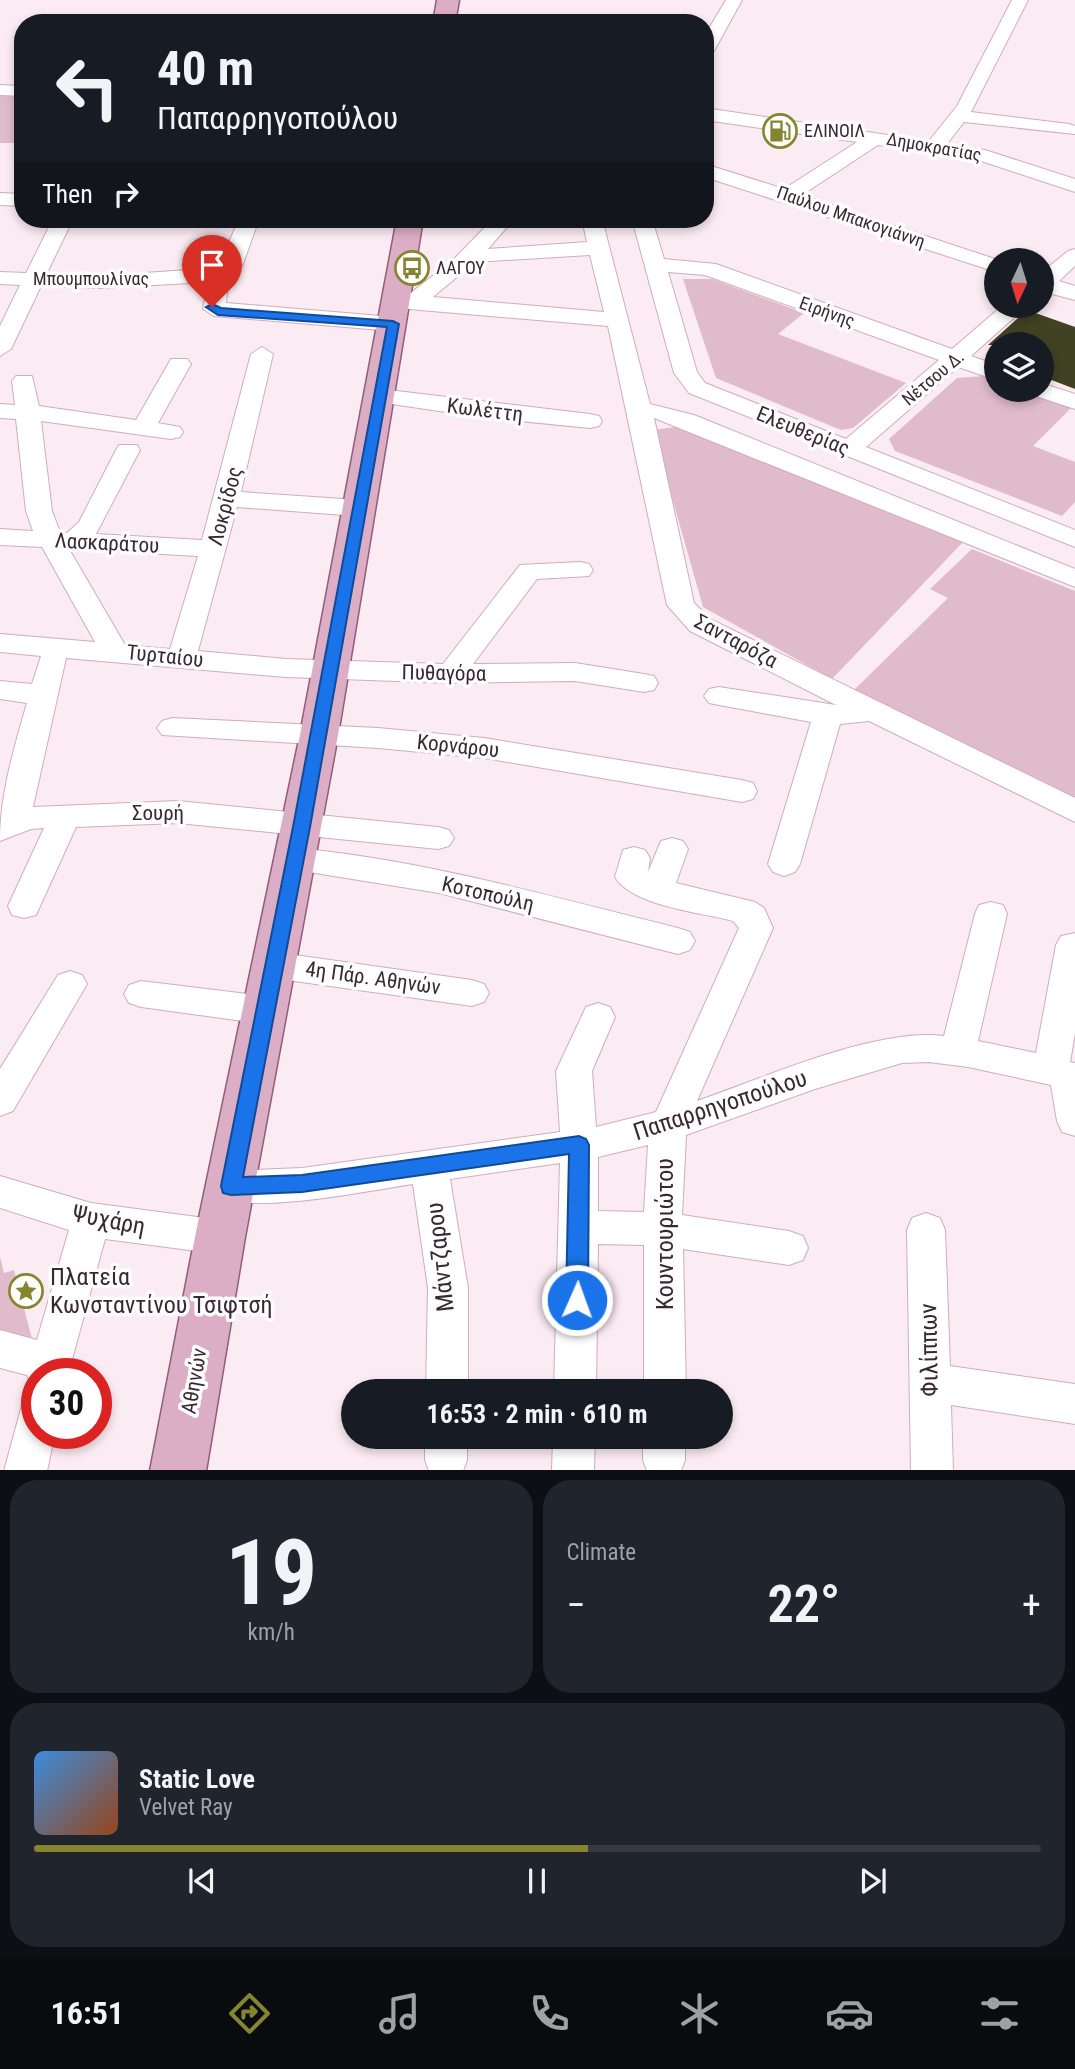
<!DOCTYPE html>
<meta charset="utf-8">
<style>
body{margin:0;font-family:"Roboto Condensed",sans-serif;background:#20242c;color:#f1f3f6;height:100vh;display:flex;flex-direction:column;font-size:26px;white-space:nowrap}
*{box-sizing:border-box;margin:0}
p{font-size:23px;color:#9ea1a6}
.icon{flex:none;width:38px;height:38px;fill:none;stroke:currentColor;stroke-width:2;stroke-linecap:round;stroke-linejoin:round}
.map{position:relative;height:1470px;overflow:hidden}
.sheet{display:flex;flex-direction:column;gap:10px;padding:10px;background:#0d0f14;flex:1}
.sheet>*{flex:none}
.guide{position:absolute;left:14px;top:14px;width:700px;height:214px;border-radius:28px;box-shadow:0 4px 10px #0003;background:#171b24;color:#f1f3f6;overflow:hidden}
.needle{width:46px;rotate:184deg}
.tools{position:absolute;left:984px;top:248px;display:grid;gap:14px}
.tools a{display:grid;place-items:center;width:70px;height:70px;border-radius:50%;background:#171b24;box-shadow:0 4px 10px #0003;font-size:35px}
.speed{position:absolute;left:21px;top:1358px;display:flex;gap:14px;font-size:35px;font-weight:700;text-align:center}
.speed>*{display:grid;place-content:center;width:91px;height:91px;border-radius:50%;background:#171b24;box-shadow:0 4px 10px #0003;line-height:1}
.speed .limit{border:10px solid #d22;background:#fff;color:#111}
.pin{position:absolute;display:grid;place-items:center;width:60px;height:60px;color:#fff;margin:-72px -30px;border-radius:50% 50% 50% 0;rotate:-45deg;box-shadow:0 0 7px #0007}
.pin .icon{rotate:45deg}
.me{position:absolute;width:77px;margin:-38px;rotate:2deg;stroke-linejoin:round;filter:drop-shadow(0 0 5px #0008)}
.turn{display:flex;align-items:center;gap:24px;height:147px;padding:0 28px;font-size:32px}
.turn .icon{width:91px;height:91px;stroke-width:2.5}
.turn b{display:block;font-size:49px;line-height:60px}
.then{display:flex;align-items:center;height:66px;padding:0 28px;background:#0003;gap:14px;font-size:26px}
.big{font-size:52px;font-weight:700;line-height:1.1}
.sheet .tile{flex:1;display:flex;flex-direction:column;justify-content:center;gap:10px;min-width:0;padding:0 24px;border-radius:28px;background:#20242c}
.sheet .dial{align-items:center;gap:0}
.dial b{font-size:91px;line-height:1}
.song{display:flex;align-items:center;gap:21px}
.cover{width:84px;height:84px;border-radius:10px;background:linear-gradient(135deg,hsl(210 70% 55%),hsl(20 70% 35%))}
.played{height:7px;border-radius:4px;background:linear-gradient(90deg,#85852f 55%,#363941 55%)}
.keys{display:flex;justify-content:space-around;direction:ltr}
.heat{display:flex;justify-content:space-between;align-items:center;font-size:38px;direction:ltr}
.sheet .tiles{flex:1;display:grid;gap:10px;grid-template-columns:1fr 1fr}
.tile:last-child{grid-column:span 2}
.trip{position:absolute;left:341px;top:1379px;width:392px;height:70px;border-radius:35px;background:#171b24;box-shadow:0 4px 10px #0003;font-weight:700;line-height:70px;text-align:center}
.tabs{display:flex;height:112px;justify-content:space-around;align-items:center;background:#090b0e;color:#9ea1a6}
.tabs .icon{width:49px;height:49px}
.tabs .on{color:#85852f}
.tabs b{font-size:32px;color:#f1f3f6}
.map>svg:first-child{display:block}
.green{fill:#e0bbcc}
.building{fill:#414123}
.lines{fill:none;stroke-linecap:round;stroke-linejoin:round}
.minor-casing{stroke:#d1acbd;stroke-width:2}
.major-casing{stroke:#935c78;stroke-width:3}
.minor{fill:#fff;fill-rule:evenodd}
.major{fill:#dcaec5;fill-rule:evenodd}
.route{fill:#1a73e8;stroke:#114b97;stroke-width:2}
.labels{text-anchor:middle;stroke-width:7;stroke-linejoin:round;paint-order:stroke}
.far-poi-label{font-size:18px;fill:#382930;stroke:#fdfdfd;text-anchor:start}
.far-street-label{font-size:18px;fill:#382930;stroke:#fdfdfd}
.street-label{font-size:21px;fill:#382930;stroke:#fdfdfd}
.near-street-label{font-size:24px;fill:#382930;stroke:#fdfdfd}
.near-poi-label{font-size:24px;fill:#382930;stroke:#fdfdfd;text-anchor:start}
</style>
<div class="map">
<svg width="1075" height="1471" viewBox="0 0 1075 1471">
<rect width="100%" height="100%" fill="#fbebf2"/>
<path class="green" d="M0 93H23V143H0Z
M683 279H712L804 313 778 334 906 383 853 428 841 430 716 378Z
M985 376 996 380V390H1024L1071 408 1033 446 1075 462V502L1062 516 895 451 889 439 957 378Z
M681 426 964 541 832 679 703 607 653 430Z
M972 549 1075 591V802L852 692 948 598 930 589Z
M0 1257 4 1273 14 1270 32 1339 0 1332Z"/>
<path class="building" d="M1027 310 1075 327V389L1041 376V345H988Z"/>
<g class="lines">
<g class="minor-casing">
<path id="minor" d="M726 0H742L714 51 705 56V35Z
M1012 0H1028L971 112 1069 124 1075 126V134L964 122 947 144 985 150 1075 179V192L975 159 878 145 802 195 1001 261H996V272L705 177V164L784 189 857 142 705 120V108L929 141 957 106Z
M0 85 23 86V96L0 95Z
M0 193 23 194V206L0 205Z
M53 219H73L47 273 100 276 218 268 239 219H259L243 264 228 284 226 303 393 317 404 324 393 331 214 316 203 309 208 282 100 288 41 286 11 349 0 356V326L20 285 0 284V272L26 273Z
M493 219H514L488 249 587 242 582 219H602L650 404 694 415 1075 569V587L654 418 694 603 710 619 1075 798V822L869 721 840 724 800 864 795 872 784 876 773 872 768 864 811 722 719 705 709 703 704 696 709 689 719 687 836 705 690 631 667 605 608 326 397 308 386 301 389 296 408 295 452 261ZM590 255 604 312 433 297 475 262Z
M632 219H652L664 259 716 264 952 349 1002 306H1027L971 356 996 365V380L958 367 866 447 1075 530V547L689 393 674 373ZM668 272 705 275 939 360 846 439 705 383 697 372Z
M1075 249V266L1059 281 1075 286V300L1041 291V273L1068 251Z
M262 347 273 354 241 492 358 500 367 503 371 508 367 513 358 516 237 507 198 651 286 659 443 664 520 565 580 562 589 564 593 570 589 576 537 579 473 664 575 663 644 674 654 676 658 683 654 690 644 692 575 681 451 683 286 677 66 658 33 807 178 801 438 827 449 830 454 838 449 846 438 849 178 823 76 827 36 915 24 918 12 915 8 906 44 828 31 829 0 841C0 794 14 748 27 703L0 699V681L32 684 41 656 0 652V634L95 642 42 547 0 545V529L33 531 26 511 16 419 0 418V404L15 405 12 381 16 376H32L39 406 136 420 171 359H187L191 364 158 423 180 427 183 432 180 437 171 439 41 421 52 511 60 532 67 533 79 522 116 450 119 445H137L140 450 96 534 202 540 251 354ZM69 549 198 556 170 649 125 645Z
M1041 383 1075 394V409L1033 395 1029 390H1041Z
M380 389 590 414 599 416 602 421 599 426 590 428 479 417 372 401 368 396 372 391Z
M172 718 378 728 484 738 742 780 753 783 757 791 753 799 742 802 484 758 378 748 162 735 157 728 162 721Z
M672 838 683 841 688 849 676 883 755 902 764 908 773 928 697 1101C763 1078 877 1027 944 1036L975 914 979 905 991 902 1003 905 1007 914 978 1041 1036 1053 1056 945 1061 936 1075 933V1033L1070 1062 1075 1063V1136L1062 1132 1057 1121 1051 1085 968 1067 929 1062 902 1063 815 1089 686 1135 682 1215 789 1231 803 1236 808 1248 803 1260 789 1265 683 1249 686 1391H644V1245L598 1244 596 1391H554L560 1163 450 1179 468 1288V1391H426L428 1288 413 1184C366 1191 260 1213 218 1198L212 1187 218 1176 231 1171 302 1168 560 1132 556 1071 586 1007 598 1003 610 1007 615 1017 592 1071 596 1127 656 1112 739 928 733 921C700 912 632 906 615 877L623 850 634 847 645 850 650 858 648 872 661 841ZM648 1145 644 1212 598 1211V1157Z
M295 848C426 860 551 897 678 928L690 932 695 941 690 950 678 954 439 893 284 868 279 860 284 852Z
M273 952 472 980 484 984 489 993 484 1002 472 1006 273 978 261 974 256 965 261 956Z
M70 971 82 975 87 984 13 1111 0 1116V1069L58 975Z
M141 981 265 996 277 1000 282 1010 277 1020 265 1024 141 1007 129 1003 124 994 129 985Z
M0 1176 91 1203 220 1220 234 1225 239 1237 234 1249 220 1254 105 1239 68 1374H37V1389L32 1388 27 1375 0 1368V1330L37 1340 69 1230 0 1208Z
M926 1213 940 1218 945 1230 950 1366 1075 1384V1424L951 1405 953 1471H911L907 1230 912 1218Z
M37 1399V1433H55L47 1471H4L22 1405Z
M425 1437H467V1460L463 1471H429L425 1460Z
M553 1437H595L594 1471H552Z
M643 1437H685V1460L681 1471H647L643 1460Z"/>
</g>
<g class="major-casing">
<path id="major" d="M437 0H459L455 23H433Z
M397 219H423L338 735 245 1237 206 1471H150L195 1237 300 735Z"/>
</g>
<use href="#minor" class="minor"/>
<use href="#major" class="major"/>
</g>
<path class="route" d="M212 304 221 308 393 321 399 324 310 827 243 1177 302 1175 579 1136 586 1139 589 1145 588 1300 585 1306 577 1309 570 1306 566 1300 569 1154 302 1192 231 1195 223 1193 221 1186 293 827 387 327 218 315 206 307Z"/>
<defs>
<g id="fuel-ring" transform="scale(1.75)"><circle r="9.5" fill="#fdfdfd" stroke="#85852f" stroke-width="1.5"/><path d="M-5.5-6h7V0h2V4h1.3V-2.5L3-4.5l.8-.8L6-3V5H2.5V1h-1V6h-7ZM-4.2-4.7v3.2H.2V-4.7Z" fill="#85852f"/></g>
<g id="bus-ring" transform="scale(1.75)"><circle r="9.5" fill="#fdfdfd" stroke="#85852f" stroke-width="1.5"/><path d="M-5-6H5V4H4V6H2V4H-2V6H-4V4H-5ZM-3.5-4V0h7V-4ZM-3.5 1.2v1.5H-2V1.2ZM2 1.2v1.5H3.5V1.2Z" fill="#85852f"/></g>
<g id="sight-ring" transform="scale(1.75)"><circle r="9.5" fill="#fdfdfd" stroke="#85852f" stroke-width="1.5"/><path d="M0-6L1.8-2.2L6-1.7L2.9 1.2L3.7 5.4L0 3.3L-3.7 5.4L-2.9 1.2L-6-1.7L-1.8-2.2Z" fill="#85852f"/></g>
</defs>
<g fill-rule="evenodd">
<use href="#fuel-ring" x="780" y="131"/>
<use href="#bus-ring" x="412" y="268"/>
<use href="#sight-ring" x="26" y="1291"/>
</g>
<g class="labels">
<g class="far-poi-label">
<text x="804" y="137">ΕΛΙΝΟΙΛ</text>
<text x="436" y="274">ΛΑΓΟΥ</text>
</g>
<g class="far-street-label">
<text transform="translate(934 147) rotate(10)" y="6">Δημοκρατίας</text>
<text transform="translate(851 217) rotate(19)" y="6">Παύλου Μπακογιάννη</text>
<text x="91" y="285">Μπουμπουλίνας</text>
<text transform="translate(827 312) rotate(20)" y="6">Ειρήνης</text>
<text transform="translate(933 378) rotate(-40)" y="6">Νέτσου Δ.</text>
</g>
<g class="street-label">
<text transform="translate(485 410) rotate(7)" y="7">Κωλέττη</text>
<text transform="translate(803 431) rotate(22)" y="7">Ελευθερίας</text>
<text transform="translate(225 506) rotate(-75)" y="7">Λοκρίδος</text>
<text transform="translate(107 543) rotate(3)" y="7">Λασκαράτου</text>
<text transform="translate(736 641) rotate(28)" y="7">Σανταρόζα</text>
<text transform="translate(165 656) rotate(6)" y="7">Τυρταίου</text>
<text transform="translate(444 673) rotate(1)" y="7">Πυθαγόρα</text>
<text transform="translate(458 746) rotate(6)" y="7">Κορνάρου</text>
<text x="158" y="820">Σουρή</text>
<text transform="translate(488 894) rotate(13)" y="7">Κοτοπούλη</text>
<text transform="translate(373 978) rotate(8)" y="7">4η Πάρ. Αθηνών</text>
<text transform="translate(194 1381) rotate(-80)" y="7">Αθηνών</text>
</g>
<g class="near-street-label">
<text transform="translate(720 1105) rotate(-18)" y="8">Παπαρρηγοπούλου</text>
<text transform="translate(109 1220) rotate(11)" y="8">Ψυχάρη</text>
<text transform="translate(665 1234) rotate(-90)" y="8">Κουντουριώτου</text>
<text transform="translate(440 1257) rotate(-96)" y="8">Μάντζαρου</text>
<text transform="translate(929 1350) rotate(-91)" y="8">Φιλίππων</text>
</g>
<g class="near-poi-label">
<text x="50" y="1285">Πλατεία<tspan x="50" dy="28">Κωνσταντίνου Τσιφτσή</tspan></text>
</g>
</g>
</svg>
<div class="tools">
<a><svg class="needle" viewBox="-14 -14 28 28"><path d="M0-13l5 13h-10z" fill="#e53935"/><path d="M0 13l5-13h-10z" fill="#9ea1a6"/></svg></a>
<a><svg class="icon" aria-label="layers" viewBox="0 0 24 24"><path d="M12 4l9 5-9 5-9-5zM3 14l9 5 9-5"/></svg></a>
</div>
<div class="speed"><div class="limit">30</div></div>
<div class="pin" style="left:212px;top:307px;background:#d93025"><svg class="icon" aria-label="arrive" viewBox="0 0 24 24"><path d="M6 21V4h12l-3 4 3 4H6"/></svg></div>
<svg class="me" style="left:577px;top:1300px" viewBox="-20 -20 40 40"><circle r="17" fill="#1a73e8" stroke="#fff" stroke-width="3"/><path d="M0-11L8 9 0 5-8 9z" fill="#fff"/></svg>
<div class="trip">16:53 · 2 min · 610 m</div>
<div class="guide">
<div class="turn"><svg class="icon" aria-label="left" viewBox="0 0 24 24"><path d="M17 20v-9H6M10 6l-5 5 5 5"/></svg><div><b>40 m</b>Παπαρρηγοπούλου</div></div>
<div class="then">Then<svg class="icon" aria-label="right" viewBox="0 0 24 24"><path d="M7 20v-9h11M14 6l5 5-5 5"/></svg></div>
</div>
</div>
<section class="sheet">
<div class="tiles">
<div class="tile dial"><b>19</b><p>km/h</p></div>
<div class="tile"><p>Climate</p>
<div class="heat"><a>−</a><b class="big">22°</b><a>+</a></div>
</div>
<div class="tile">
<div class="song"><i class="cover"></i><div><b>Static Love</b><p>Velvet Ray</p></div></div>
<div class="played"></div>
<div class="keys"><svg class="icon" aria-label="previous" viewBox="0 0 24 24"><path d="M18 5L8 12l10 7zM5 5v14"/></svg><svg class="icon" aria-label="pause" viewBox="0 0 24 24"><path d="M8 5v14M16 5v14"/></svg><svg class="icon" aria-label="next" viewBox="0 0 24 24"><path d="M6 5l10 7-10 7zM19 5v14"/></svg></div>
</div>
</div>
</section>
<nav class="tabs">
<b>16:51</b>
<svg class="icon on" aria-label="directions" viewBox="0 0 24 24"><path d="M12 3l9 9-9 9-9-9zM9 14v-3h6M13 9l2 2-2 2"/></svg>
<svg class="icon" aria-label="music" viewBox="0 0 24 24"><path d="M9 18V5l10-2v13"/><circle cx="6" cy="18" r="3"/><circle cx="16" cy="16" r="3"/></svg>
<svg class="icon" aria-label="phone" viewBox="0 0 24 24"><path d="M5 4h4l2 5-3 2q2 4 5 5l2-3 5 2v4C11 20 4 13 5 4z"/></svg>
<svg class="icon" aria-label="climate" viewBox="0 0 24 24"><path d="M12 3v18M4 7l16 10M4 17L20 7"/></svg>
<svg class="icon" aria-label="car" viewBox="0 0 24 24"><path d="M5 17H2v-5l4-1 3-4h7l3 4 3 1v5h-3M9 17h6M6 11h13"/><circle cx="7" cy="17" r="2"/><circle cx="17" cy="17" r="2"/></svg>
<svg class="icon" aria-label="filters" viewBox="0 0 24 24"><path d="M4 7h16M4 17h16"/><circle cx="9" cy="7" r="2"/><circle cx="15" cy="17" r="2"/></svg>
</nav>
